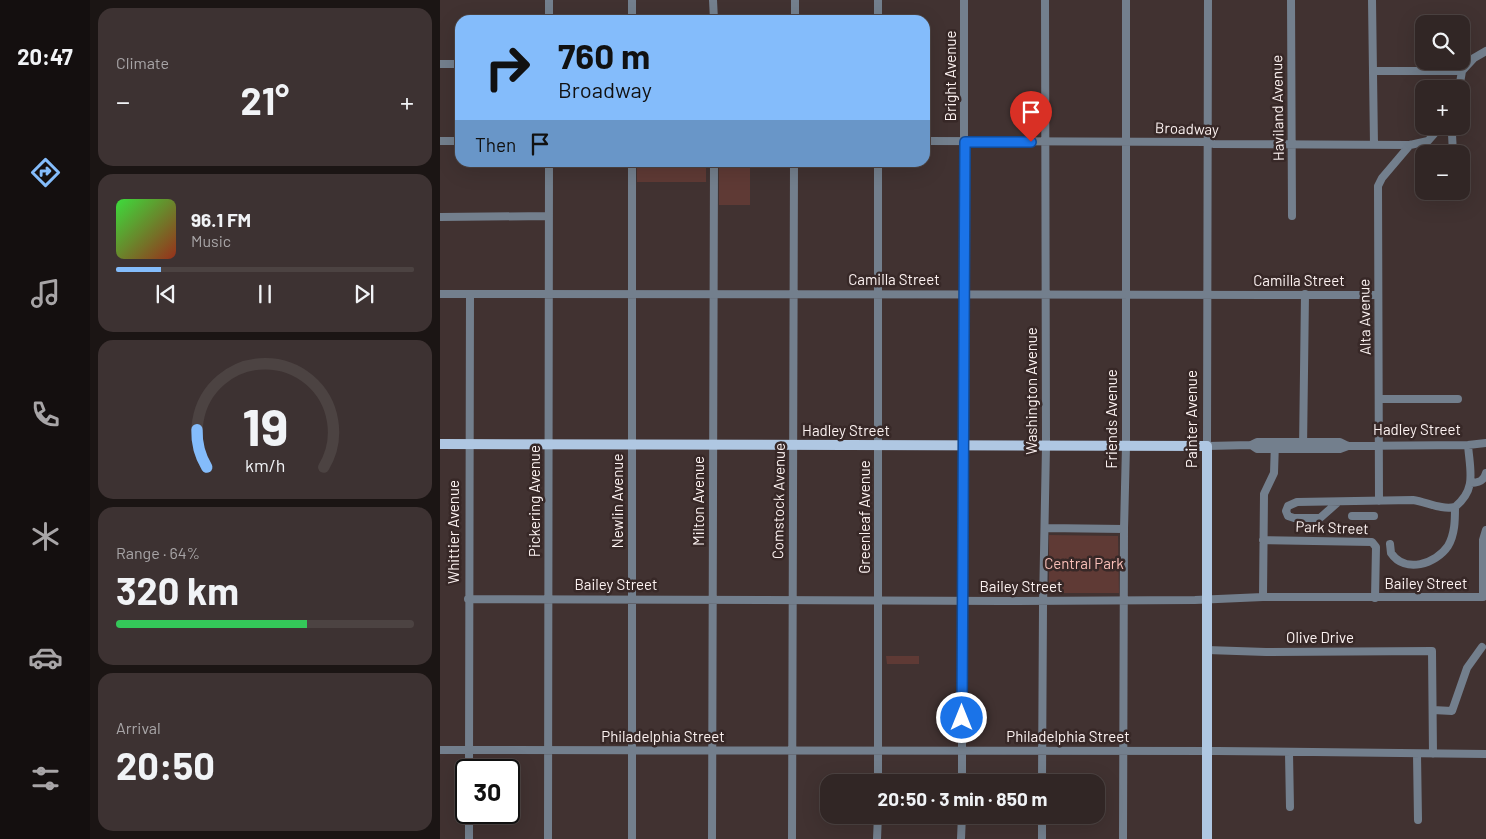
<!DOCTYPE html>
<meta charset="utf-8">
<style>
body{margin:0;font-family:Barlow,sans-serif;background:#3d3232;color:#f1f3f6;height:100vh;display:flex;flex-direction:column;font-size:19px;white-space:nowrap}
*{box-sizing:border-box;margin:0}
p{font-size:16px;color:#a8a5a7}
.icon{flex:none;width:28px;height:28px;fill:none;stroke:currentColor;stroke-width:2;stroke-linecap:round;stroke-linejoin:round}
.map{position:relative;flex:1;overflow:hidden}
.details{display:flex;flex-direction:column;gap:8px;padding:8px;background:#1b1514;width:350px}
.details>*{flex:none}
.guide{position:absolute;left:15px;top:15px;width:475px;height:152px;border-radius:15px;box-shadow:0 5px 20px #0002,0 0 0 1px #4c4342;background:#84bcfb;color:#111;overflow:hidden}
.buttons{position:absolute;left:975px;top:15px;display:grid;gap:10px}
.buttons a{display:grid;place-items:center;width:55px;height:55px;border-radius:10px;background:#312625;box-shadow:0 5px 20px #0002,0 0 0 1px #4c4342;font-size:25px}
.speed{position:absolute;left:15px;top:759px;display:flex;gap:10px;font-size:25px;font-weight:700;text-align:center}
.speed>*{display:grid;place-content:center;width:65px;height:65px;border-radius:50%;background:#312625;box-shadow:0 5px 20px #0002,0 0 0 1px #4c4342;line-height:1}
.speed .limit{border:2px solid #111;border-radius:8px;background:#fff;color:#111}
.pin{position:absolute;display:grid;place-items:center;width:42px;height:42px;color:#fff;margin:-51px -21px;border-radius:50% 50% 50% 0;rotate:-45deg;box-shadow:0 0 5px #0007}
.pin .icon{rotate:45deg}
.me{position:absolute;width:55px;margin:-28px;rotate:0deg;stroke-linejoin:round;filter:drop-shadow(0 0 4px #0008)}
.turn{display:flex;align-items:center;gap:18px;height:105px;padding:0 20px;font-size:22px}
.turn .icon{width:65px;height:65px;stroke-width:2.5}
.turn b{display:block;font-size:35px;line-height:42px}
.then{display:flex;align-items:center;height:48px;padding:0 20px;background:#0003;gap:10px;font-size:19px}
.big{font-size:38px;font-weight:700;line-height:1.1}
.details .card{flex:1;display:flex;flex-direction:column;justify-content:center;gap:8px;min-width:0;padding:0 18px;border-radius:15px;background:#3d3232}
.details .dial{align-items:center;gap:0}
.dial svg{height:130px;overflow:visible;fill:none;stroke:#4c4342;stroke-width:7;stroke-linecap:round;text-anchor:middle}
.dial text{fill:#f1f3f6;stroke:none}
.song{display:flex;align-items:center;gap:15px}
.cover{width:60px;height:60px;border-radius:8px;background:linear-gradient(135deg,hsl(120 70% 55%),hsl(10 70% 35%))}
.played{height:5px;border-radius:2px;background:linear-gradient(90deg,#84bcfb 15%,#4c4342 15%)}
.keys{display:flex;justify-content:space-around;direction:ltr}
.heat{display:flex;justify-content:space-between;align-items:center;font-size:28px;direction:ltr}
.charge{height:8px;border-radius:4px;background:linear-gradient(90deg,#34c759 64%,#4c4342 0)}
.trip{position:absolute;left:380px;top:774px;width:285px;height:50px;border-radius:15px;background:#312625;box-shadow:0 5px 20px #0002,0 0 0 1px #4c4342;font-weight:700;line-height:50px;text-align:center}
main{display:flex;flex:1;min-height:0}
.tab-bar{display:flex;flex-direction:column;width:90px;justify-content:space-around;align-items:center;background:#140f0f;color:#a8a5a7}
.tab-bar .icon{width:35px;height:35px}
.tab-bar .selected{color:#84bcfb}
.tab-bar b{font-size:22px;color:#f1f3f6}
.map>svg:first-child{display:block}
.green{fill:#5f3a35}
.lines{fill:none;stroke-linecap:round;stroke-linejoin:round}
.minor{stroke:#737f8d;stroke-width:8}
.major{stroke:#afc7e2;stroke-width:10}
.route-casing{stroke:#114b97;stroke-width:12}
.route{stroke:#1a73e8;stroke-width:9}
.labels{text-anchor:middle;stroke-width:5;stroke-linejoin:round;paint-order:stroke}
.street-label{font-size:15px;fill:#fcf2f1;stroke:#372827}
.park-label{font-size:15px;fill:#f9bfb8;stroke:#372827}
</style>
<main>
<nav class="tab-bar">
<b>20:47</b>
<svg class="icon selected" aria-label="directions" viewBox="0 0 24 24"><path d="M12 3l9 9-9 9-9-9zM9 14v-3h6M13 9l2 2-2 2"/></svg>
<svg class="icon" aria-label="music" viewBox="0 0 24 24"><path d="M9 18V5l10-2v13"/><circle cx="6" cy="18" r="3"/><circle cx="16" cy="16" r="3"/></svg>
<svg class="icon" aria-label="phone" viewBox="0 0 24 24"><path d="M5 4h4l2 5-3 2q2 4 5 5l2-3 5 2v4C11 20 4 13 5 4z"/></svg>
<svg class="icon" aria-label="climate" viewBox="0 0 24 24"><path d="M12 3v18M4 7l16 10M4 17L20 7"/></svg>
<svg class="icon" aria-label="car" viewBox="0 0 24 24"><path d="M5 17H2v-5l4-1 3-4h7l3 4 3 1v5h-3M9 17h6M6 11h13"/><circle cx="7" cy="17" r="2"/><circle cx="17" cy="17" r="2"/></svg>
<svg class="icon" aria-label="filters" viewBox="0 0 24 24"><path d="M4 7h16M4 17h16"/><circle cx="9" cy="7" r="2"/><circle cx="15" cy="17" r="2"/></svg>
</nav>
<section class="details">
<div class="card"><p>Climate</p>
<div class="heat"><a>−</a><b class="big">21°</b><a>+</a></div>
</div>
<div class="card">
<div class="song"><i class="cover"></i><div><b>96.1 FM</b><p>Music</p></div></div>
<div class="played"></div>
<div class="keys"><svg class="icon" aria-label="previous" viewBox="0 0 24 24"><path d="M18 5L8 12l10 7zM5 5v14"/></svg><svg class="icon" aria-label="pause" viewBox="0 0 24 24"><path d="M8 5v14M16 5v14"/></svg><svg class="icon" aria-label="next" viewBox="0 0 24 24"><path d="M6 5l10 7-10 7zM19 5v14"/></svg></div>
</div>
<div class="card dial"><svg viewBox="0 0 100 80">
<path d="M14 69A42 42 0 1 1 86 69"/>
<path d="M14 69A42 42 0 0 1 8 46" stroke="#84bcfb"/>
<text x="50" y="56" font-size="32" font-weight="700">19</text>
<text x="50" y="72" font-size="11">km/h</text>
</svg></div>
<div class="card"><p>Range · 64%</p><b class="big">320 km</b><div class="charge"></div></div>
<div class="card"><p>Arrival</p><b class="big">20:50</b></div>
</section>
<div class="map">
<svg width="1046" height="839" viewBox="0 0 1046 839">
<rect width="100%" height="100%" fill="#413231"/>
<path class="green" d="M197 163H266V182H197Z
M279 163H310V205H279Z
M609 535 678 536 679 593H609Z
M446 656H479V664H447Z"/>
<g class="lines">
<path class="minor" d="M109 0V20
M192 0V20
M273 0 274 20
M438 0V20
M768 0 767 446 811 445 817 442H900L908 446 1028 445 1046 443
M851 0 852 216
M932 0 934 145
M355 20V0
M0 64H20
M933 71H1022
M1019 89 1022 71 1034 58 1046 51
M1005 126 1012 134 1013 154
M0 141H20
M485 141 768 142 774 144 970 145 988 141 1001 126
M1013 197V191
M0 217 109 216
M0 294 938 295
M939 399H1018
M811 445 817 449H900L908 446
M863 449 865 294
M1031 483C1039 483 1044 481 1046 473
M939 501 938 186 942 178 970 145
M897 503 880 518H854L848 516 846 511 848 506 857 502 973 500C987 502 1001 510 1015 507
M1015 507C1037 489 1030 471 1028 445
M912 516H934
M605 528 684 529
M823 540 932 542 936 547 935 598
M950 544 951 553C965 574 996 564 1008 546 1015 534 1015 520 1015 507
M823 597 824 494 834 473 835 442
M28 599 563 601 755 600 823 597H1043V540L1046 530
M767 650 826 652 992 651 993 754
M993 710 1012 711 1027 668 1042 647
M0 750 777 751 1046 754
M849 753 850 807
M977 754 978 820
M29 770 30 294
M438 782V162
M522 782V601L524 446V0
M602 782 603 606 606 446 605 0
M29 812V839
M602 815V839
M108 839 109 162
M192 839V162
M272 839 274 162
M352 839 354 162
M437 839 438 815
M521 839 522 815
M683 839 684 529 686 446V0"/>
<path class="major" d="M0 444 767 446V839"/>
</g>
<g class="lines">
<g class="route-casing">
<path id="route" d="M522 718 525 142H591"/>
</g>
<use href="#route" class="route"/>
</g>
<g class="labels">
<g class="street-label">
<text transform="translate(511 76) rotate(-90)" y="5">Bright Avenue</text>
<text transform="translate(838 108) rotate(-91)" y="5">Haviland Avenue</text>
<text transform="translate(747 129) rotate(2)" y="5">Broadway</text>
<text x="454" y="285">Camilla Street</text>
<text x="859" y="286">Camilla Street</text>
<text transform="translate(925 317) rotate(-91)" y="5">Alta Avenue</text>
<text transform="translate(592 391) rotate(-90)" y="5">Washington Avenue</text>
<text transform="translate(672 419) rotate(-90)" y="5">Friends Avenue</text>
<text transform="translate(752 419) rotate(-90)" y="5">Painter Avenue</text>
<text x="977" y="435">Hadley Street</text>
<text x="406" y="436">Hadley Street</text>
<text transform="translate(95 501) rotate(-90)" y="5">Pickering Avenue</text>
<text transform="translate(178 501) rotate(-90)" y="5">Newlin Avenue</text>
<text transform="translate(259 501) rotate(-90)" y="5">Milton Avenue</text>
<text transform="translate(339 501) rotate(-89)" y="5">Comstock Avenue</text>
<text transform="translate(425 517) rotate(-90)" y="5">Greenleaf Avenue</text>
<text transform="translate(892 528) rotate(2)" y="5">Park Street</text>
<text transform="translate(14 532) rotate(-90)" y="5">Whittier Avenue</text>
<text x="986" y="589">Bailey Street</text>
<text x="176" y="590">Bailey Street</text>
<text x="581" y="592">Bailey Street</text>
<text x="880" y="643">Olive Drive</text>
<text x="223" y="742">Philadelphia Street</text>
<text x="628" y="742">Philadelphia Street</text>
</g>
<g class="park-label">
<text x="644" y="569">Central Park</text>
</g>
</g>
</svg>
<div class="buttons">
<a><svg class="icon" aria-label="search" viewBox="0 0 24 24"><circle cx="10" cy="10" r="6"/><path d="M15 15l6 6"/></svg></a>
<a>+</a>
<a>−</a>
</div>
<div class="speed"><div class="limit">30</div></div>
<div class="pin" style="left:591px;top:142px;background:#d93025"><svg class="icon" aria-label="arrive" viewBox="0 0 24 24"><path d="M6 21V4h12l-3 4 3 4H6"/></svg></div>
<svg class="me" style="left:522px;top:718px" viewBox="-20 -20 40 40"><circle r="17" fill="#1a73e8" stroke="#fff" stroke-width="3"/><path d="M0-11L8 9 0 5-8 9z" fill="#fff"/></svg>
<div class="trip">20:50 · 3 min · 850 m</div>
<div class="guide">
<div class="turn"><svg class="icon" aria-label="right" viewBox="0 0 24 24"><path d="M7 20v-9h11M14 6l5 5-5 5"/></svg><div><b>760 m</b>Broadway</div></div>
<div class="then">Then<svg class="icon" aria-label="arrive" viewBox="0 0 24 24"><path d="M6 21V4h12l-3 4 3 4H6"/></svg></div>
</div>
</div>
</main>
